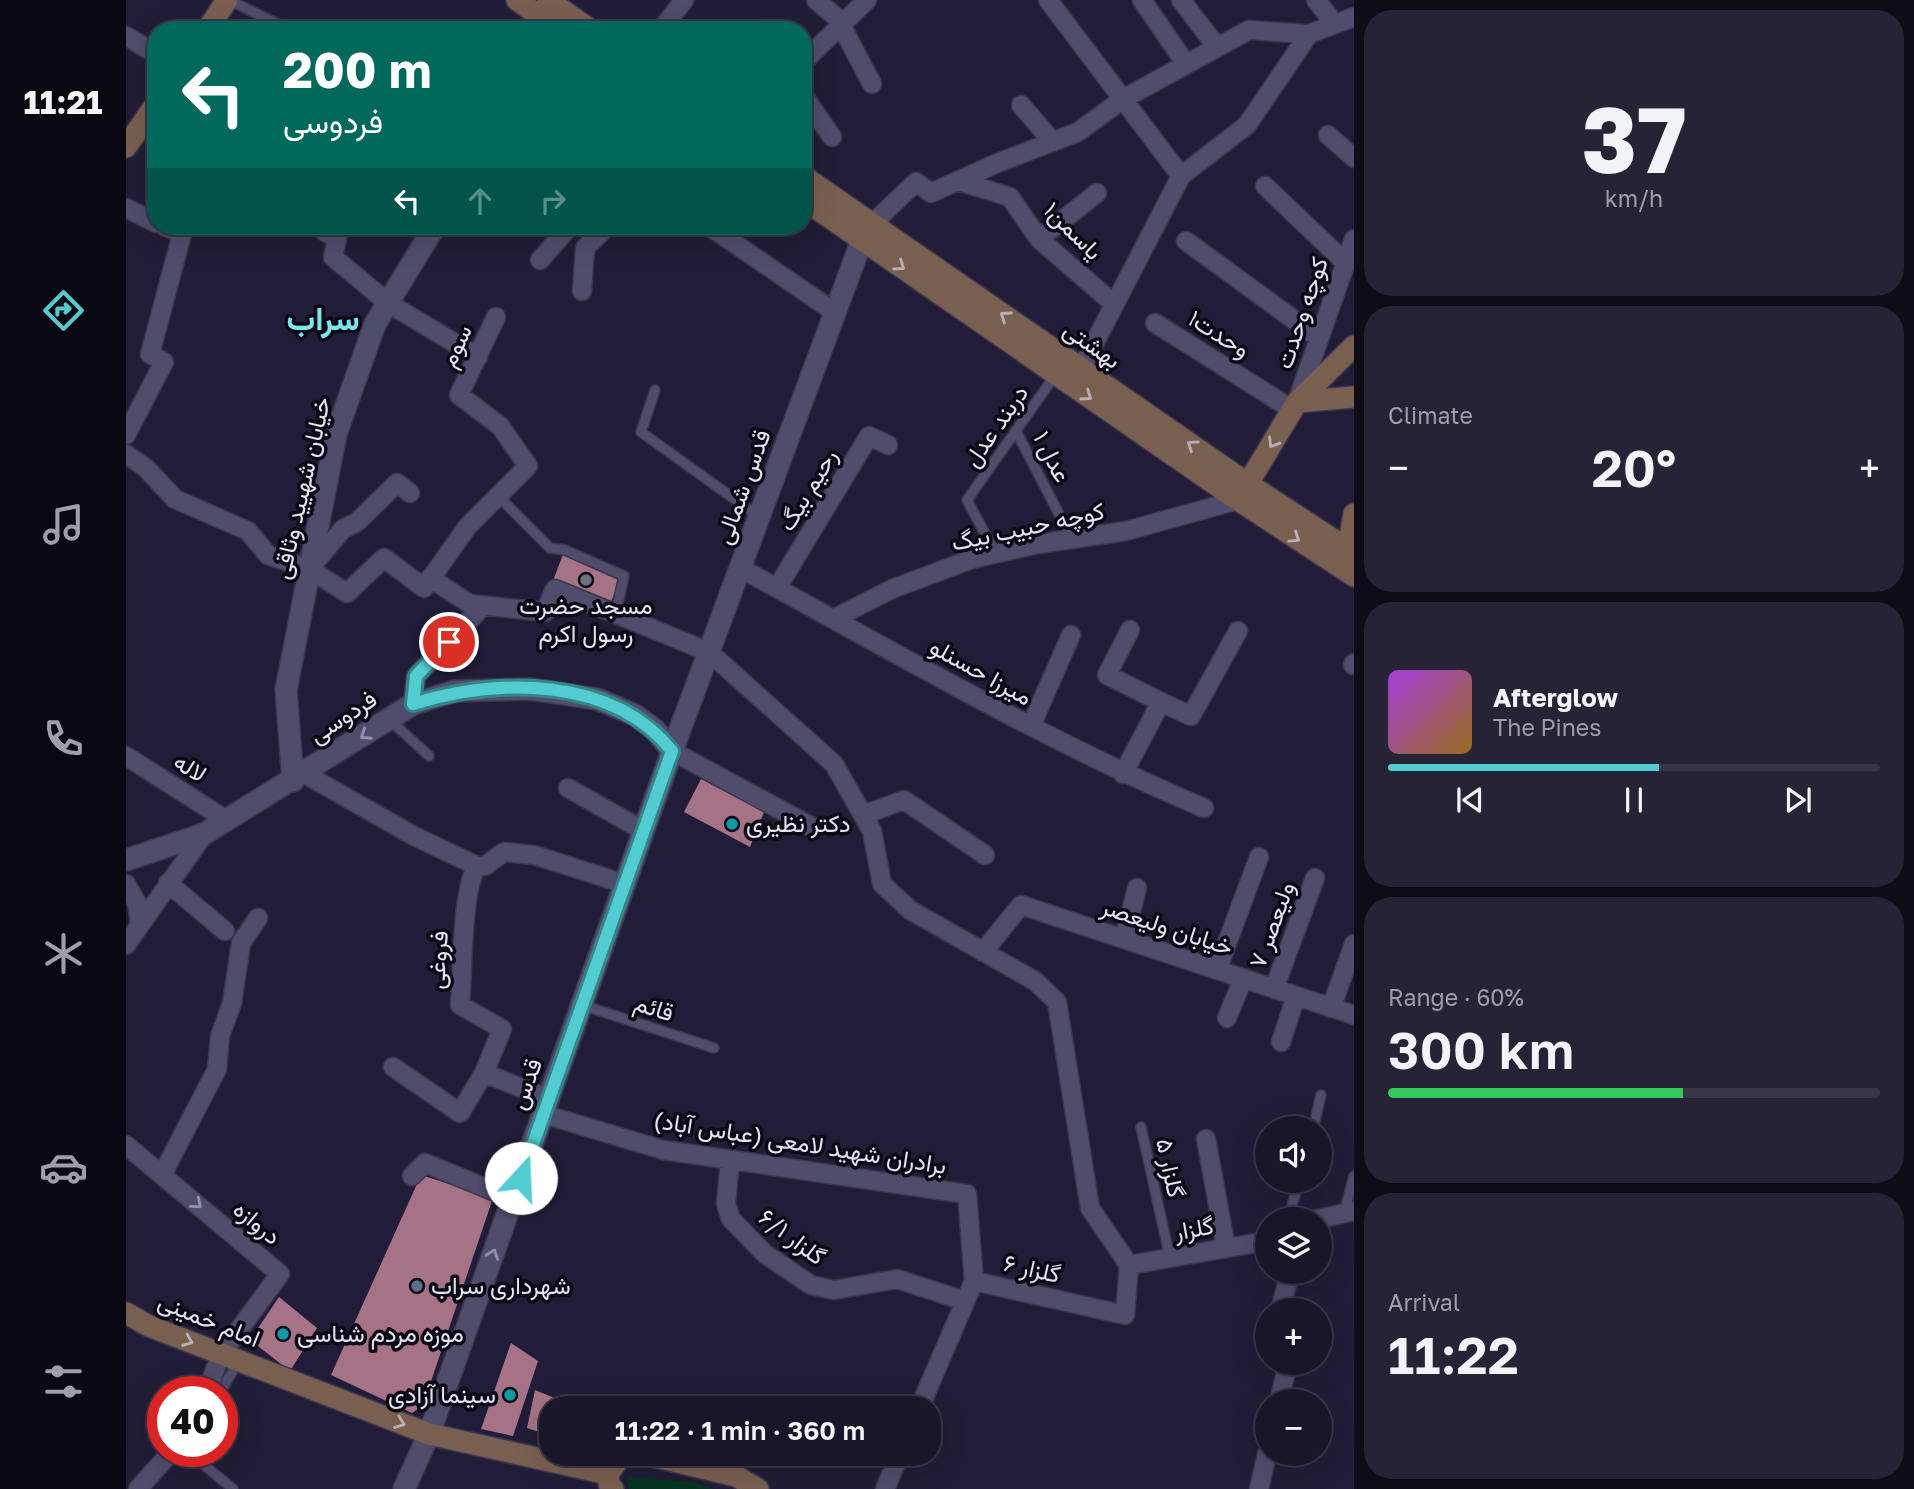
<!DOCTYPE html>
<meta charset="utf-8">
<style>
body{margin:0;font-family:"Golos Text",Vazirmatn,sans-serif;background:#262336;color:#f1f3f6;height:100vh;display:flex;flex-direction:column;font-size:26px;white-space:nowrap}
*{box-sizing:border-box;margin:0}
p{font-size:23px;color:#9f9fa8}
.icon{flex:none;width:38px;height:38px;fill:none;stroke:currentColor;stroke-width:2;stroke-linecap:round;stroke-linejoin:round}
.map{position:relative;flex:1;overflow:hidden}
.panel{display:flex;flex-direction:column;gap:10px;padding:10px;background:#0e0c17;width:560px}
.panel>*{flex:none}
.hud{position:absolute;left:21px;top:21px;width:665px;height:214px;border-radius:28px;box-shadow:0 7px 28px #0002,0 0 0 2px #373547;background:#00695c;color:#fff;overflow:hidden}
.tools{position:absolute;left:1129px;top:1116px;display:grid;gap:14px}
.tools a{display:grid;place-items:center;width:77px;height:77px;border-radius:50%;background:#19162a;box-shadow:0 7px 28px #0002,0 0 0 2px #373547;font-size:35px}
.speed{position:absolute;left:21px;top:1376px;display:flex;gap:14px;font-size:35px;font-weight:700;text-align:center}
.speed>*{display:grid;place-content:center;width:91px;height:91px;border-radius:50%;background:#19162a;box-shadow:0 7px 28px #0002,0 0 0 2px #373547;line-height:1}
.speed .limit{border:10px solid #d22;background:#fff;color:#111}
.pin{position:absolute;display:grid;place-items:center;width:60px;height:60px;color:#fff;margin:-30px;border:4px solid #fff;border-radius:50%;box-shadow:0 2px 7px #0007}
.me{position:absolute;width:77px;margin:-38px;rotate:20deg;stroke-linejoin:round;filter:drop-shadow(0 0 5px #0008)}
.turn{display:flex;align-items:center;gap:24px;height:147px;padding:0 21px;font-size:32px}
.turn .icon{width:91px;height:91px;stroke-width:2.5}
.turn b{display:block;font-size:49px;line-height:60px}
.lanes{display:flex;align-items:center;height:66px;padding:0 21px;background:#0003;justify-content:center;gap:35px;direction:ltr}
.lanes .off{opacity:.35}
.big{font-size:52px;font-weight:600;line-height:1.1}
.panel .tile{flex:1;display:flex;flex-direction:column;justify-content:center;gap:10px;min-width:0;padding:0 24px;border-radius:28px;background:#262336}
.panel .dial{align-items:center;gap:0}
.dial b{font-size:91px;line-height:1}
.song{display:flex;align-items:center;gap:21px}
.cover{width:84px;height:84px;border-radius:10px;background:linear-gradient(135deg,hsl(280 70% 55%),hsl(40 70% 35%))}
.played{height:7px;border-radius:4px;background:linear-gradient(90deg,#51ccd1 55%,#373547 55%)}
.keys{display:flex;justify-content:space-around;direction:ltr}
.heat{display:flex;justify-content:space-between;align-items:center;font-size:38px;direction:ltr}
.charge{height:10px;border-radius:5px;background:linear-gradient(90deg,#34c759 60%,#373547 0)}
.trip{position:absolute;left:413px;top:1396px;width:402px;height:70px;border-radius:28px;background:#19162a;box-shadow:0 7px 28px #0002,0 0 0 2px #373547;font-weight:600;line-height:70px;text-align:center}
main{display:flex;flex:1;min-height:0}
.tab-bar{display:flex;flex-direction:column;width:126px;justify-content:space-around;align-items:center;background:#0a0911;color:#9f9fa8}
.tab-bar .icon{width:49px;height:49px}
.tab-bar .on{color:#51ccd1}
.tab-bar b{font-size:32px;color:#f1f3f6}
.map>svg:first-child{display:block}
.green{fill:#053521}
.building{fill:#a57385}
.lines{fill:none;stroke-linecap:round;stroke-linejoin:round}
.service-casing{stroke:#3b374e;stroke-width:12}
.minor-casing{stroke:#3b374e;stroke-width:21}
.tertiary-casing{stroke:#3b374e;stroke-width:24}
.secondary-casing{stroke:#3b374e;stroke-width:24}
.service{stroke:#504d6c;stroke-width:9}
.minor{stroke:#504d6c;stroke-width:18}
.tertiary{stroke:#504d6c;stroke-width:21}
.secondary{stroke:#795f50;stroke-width:21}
.oneway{stroke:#baaeb4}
.oneway2{stroke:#9390aa}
.route-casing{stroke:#358588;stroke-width:18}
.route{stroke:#51ccd1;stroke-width:12}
.worship-dot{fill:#6b7280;stroke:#0b0a15;stroke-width:2.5}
.culture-dot{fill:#0f9aa8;stroke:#0b0a15;stroke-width:2.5}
.service-dot{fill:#5c6f8a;stroke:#0b0a15;stroke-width:2.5}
.labels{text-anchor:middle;stroke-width:7;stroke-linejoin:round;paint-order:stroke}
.street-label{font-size:24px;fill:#e5e3f6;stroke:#0b0a15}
.poi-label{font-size:24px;fill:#e5e3f6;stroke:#0b0a15;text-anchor:start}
.district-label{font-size:32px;font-weight:bold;fill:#7ae7ea;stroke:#0b0a15}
</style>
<main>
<nav class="tab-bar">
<b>11:21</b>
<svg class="icon on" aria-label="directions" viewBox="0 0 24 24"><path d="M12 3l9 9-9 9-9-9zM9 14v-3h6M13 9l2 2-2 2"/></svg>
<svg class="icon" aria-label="music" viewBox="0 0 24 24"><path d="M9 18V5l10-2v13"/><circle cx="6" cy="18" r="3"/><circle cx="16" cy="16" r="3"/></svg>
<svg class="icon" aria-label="phone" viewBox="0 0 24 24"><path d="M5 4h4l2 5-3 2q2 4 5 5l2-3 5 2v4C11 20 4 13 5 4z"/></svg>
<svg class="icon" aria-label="climate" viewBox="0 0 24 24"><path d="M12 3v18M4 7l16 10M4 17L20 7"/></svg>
<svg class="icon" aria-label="car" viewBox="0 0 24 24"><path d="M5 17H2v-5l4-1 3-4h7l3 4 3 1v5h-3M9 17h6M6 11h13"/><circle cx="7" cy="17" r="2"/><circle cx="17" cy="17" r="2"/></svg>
<svg class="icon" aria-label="filters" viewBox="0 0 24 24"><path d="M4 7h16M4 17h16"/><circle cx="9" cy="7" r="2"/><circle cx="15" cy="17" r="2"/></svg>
</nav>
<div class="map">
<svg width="1228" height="1489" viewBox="0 0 1228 1489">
<rect width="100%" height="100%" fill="#211d38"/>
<path class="green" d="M501 1477 567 1482 588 1489H503Z"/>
<path class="building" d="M438 552 495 577 483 607 426 583Z
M575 779 638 812 624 847 558 812Z
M295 1175 367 1198 297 1405 286 1413 205 1375Z
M153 1297 191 1328 164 1371 124 1340Z
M385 1343 412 1361 387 1436 355 1429Z
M409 1390 448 1406 425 1409V1436L401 1428Z"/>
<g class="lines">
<g class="service-casing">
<path id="service" d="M103 0 164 30
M529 390 515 432 632 516
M890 431 946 539
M372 496 424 548 439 550 498 576 490 612
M870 554 841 500 930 374
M263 719 303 756
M456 1005 588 1048
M1015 1127 1044 1258
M1187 1129 1195 1095
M1218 1213 1228 1176
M1162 1220 1173 1181
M95 1391 112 1362
M77 1451 72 1460 107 1489"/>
</g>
<g class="minor-casing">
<path id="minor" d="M690 0 717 23
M922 0 1055 176
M1016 0 1060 64
M1055 0 1091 47
M1190 0 1209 24
M715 25 746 84
M535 30 558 0
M0 36 30 54
M677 62 741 0
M677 95 706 137
M895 105 927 142
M1202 135 1228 158
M832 181 884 197 913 239 988 304
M1139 186 1220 263
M0 208 30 223
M746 224 790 182 805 193 869 164 952 132 997 99 1123 30 1183 34
M199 226 198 231 211 239 207 257 262 303 352 357
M583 226 710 313
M913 239 971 193
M1060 241 1193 338
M414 260 444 226
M456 291 459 248 482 226
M1029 323 1167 410
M955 369 1055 176 1121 125 1183 34 1228 17
M1171 402 1228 239
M0 435 38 362 24 354 56 234 38 226
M0 454 20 468 49 499 122 531 142 555 183 569 221 593 258 558 298 588 342 526 402 466 374 426 333 395 370 317
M614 568C767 651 917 740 1078 808
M183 569 217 529 231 522 271 483 284 493
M304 578 344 604 419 612 429 589 583 652 708 764 746 831 756 884 784 910 909 981 931 1002 964 1208 1003 1265
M651 588 743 436 762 445
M707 619 766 589 846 559 912 544 1000 531 1112 500
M1004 630 981 675 1035 702
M1227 665 1228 663
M287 704 290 676 356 607
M905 726 945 635
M546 751 688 828
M0 756 102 821
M179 774 288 836 351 866H359L378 852 408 855 499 884
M997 774 1035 702 1065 716 1112 631
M442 788 518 831
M737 815 778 800 859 855
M351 866C335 893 337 971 334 1005L376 1029 358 1073 423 1099
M42 883 99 931
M0 884 11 903 14 923
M998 939 1011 888
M0 945 78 834
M857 952 895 905 1228 1015
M1091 970 1133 857
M1148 989 1189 878
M1205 1008 1228 944
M1101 1018 1117 979
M1155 1042 1170 996
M267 1067 334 1113 358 1073
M417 1114 537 1150 841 1194 848 1281
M1080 1139 1100 1248
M0 1145 154 1274 95 1354 81 1391
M604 1160 600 1204 605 1219 639 1254 685 1285 708 1290 771 1279 839 1301
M36 1175 91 1069 94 1036 106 1003 115 943 132 918
M286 1176 299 1163 387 1199
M1188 1220 1228 1211
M1003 1265 1141 1241
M1154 1311 1164 1272
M1153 1402 1162 1363
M793 1409 848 1281 999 1315 1003 1265
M12 1489 46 1451
M759 1489 774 1454
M1133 1489 1141 1454"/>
</g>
<g class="tertiary-casing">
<path id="tertiary" d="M167 781 160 690 210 434 249 324 309 226
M0 860 78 834 287 704 329 691 404 689 471 699 509 715 529 730 546 751
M278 1489 303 1434 546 751 736 240 746 224"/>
</g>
<g class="secondary-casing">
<path id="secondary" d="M391 0 433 30
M422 0 465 30
M81 30 101 0
M0 147 30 104
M677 176 1122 484 1228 553
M677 199 1112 500 1228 576
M1171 402 1228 397
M1115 495 1171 402 1228 346
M1216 558 1222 549 1228 514
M0 1313 23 1326 303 1434 482 1474
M518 1454 610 1476 632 1489
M487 1489 483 1484 482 1474 495 1456 506 1454"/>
</g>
<use href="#service" class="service"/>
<use href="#minor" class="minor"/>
<use href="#tertiary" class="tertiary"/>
<use href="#secondary" class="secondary"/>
</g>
<defs><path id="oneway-chevron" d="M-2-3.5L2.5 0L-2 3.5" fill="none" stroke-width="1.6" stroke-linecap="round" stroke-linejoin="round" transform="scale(1.75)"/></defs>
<g class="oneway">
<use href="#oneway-chevron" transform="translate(774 266) rotate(35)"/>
<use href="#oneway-chevron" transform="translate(879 316) rotate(-145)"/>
<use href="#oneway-chevron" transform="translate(961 396) rotate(35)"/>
<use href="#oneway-chevron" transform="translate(1147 443) rotate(121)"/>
<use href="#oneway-chevron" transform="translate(1066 445) rotate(-146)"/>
<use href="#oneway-chevron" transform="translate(1169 538) rotate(34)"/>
<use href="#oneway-chevron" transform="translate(62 1341) rotate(21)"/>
<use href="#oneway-chevron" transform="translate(274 1423) rotate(21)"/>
</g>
<g class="oneway2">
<use href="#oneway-chevron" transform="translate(239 735) rotate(147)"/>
<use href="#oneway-chevron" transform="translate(71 1204) rotate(40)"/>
<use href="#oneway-chevron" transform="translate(367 1254) rotate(-70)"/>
</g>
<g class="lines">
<g class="route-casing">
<path id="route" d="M323 642 290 676 287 704C372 678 486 676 546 751L395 1178"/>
</g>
<use href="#route" class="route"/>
</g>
<circle class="worship-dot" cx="460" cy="580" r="7"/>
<g class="culture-dot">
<circle cx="606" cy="824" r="7"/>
<circle cx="157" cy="1334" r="7"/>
<circle cx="384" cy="1395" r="7"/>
</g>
<circle class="service-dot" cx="291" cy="1286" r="7"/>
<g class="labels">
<g class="street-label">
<text transform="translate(947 231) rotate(45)" y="8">یاسمن۱</text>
<text transform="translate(1176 313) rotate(-71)" y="8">کوچه وحدت</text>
<text transform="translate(1093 334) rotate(32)" y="8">وحدت۱</text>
<text transform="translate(966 345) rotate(35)" y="8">بهشتی</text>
<text transform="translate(330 346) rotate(-65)" y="8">سوم</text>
<text transform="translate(870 426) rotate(-55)" y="8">دربند عدل</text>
<text transform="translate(926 457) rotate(63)" y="8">عدل ۱</text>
<text transform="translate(617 487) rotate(-70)" y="8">قدس شمالی</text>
<text transform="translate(176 488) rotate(-77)" y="8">خیابان شهیید وثاقی</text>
<text transform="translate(682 490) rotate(-59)" y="8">رحیم بیگ</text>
<text transform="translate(902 527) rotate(-12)" y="8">کوچه حبیب بیگ</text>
<text transform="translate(855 672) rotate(29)" y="8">میرزا حسنلو</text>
<text transform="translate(217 717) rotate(-33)" y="8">فردوسی</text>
<text transform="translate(64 768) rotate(32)" y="8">لاله</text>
<text transform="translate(1146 925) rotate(-70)" y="8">ولیعصر ۷</text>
<text transform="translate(1041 927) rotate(18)" y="8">خیابان ولیعصر</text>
<text transform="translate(312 960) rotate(-86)" y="8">فروغی</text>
<text transform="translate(528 1008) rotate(18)" y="8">قائم</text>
<text transform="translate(400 1084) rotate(-70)" y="8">قدس</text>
<text transform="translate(674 1143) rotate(9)" y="8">برادران شهید لامعی (عباس آباد)</text>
<text transform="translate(1044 1168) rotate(78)" y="8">گلزار ۵</text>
<text transform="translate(131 1223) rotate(40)" y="8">دروازه</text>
<text transform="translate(1068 1229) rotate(-10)" y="8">گلزار</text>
<text transform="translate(666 1237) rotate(37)" y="8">گلزار ۶/۱</text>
<text transform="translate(906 1269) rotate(13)" y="8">گلزار ۶</text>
<text transform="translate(83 1320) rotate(22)" y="8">امام خمینی</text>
</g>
<g class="poi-label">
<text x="460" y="614" text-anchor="middle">مسجد حضرت<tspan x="460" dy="28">رسول اکرم</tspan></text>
<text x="620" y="832">دکتر نظیری</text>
<text x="305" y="1294">شهرداری سراب</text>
<text x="171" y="1342">موزه مردم شناسی</text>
<text x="370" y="1403" text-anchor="end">سینما آزادی</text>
</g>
<g class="district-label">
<text x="197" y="330">سراب</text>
</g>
</g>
</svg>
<div class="tools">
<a><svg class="icon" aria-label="sound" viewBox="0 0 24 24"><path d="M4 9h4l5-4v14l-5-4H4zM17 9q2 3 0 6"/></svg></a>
<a><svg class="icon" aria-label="layers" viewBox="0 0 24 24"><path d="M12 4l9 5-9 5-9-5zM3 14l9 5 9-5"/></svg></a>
<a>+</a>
<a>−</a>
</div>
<div class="speed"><div class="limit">40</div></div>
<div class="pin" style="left:323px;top:642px;background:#d93025"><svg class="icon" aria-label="arrive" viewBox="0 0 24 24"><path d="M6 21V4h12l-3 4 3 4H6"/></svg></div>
<svg class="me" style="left:395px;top:1178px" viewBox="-20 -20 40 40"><circle r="19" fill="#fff"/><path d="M0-13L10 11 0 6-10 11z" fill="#51ccd1"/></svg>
<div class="trip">11:22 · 1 min · 360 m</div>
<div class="hud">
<div class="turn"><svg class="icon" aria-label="left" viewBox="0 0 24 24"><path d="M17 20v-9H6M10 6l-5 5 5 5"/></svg><div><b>200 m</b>فردوسی</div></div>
<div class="lanes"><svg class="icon" aria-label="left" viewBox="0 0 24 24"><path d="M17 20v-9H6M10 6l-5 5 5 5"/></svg><svg class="icon off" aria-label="ahead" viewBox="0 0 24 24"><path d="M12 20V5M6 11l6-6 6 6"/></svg><svg class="icon off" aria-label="right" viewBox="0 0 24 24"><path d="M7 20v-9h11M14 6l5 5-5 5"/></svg></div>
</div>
</div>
<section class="panel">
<div class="tile dial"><b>37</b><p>km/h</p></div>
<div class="tile"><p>Climate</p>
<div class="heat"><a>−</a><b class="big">20°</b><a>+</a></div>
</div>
<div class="tile">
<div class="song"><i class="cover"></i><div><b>Afterglow</b><p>The Pines</p></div></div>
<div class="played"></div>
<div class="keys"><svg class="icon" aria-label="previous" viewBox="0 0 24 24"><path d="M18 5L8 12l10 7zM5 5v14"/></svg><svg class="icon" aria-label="pause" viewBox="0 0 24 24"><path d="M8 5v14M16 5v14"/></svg><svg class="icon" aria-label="next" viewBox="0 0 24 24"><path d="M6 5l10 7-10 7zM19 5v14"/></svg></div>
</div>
<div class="tile"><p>Range · 60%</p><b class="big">300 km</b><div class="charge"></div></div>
<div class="tile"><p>Arrival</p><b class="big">11:22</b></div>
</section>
</main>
